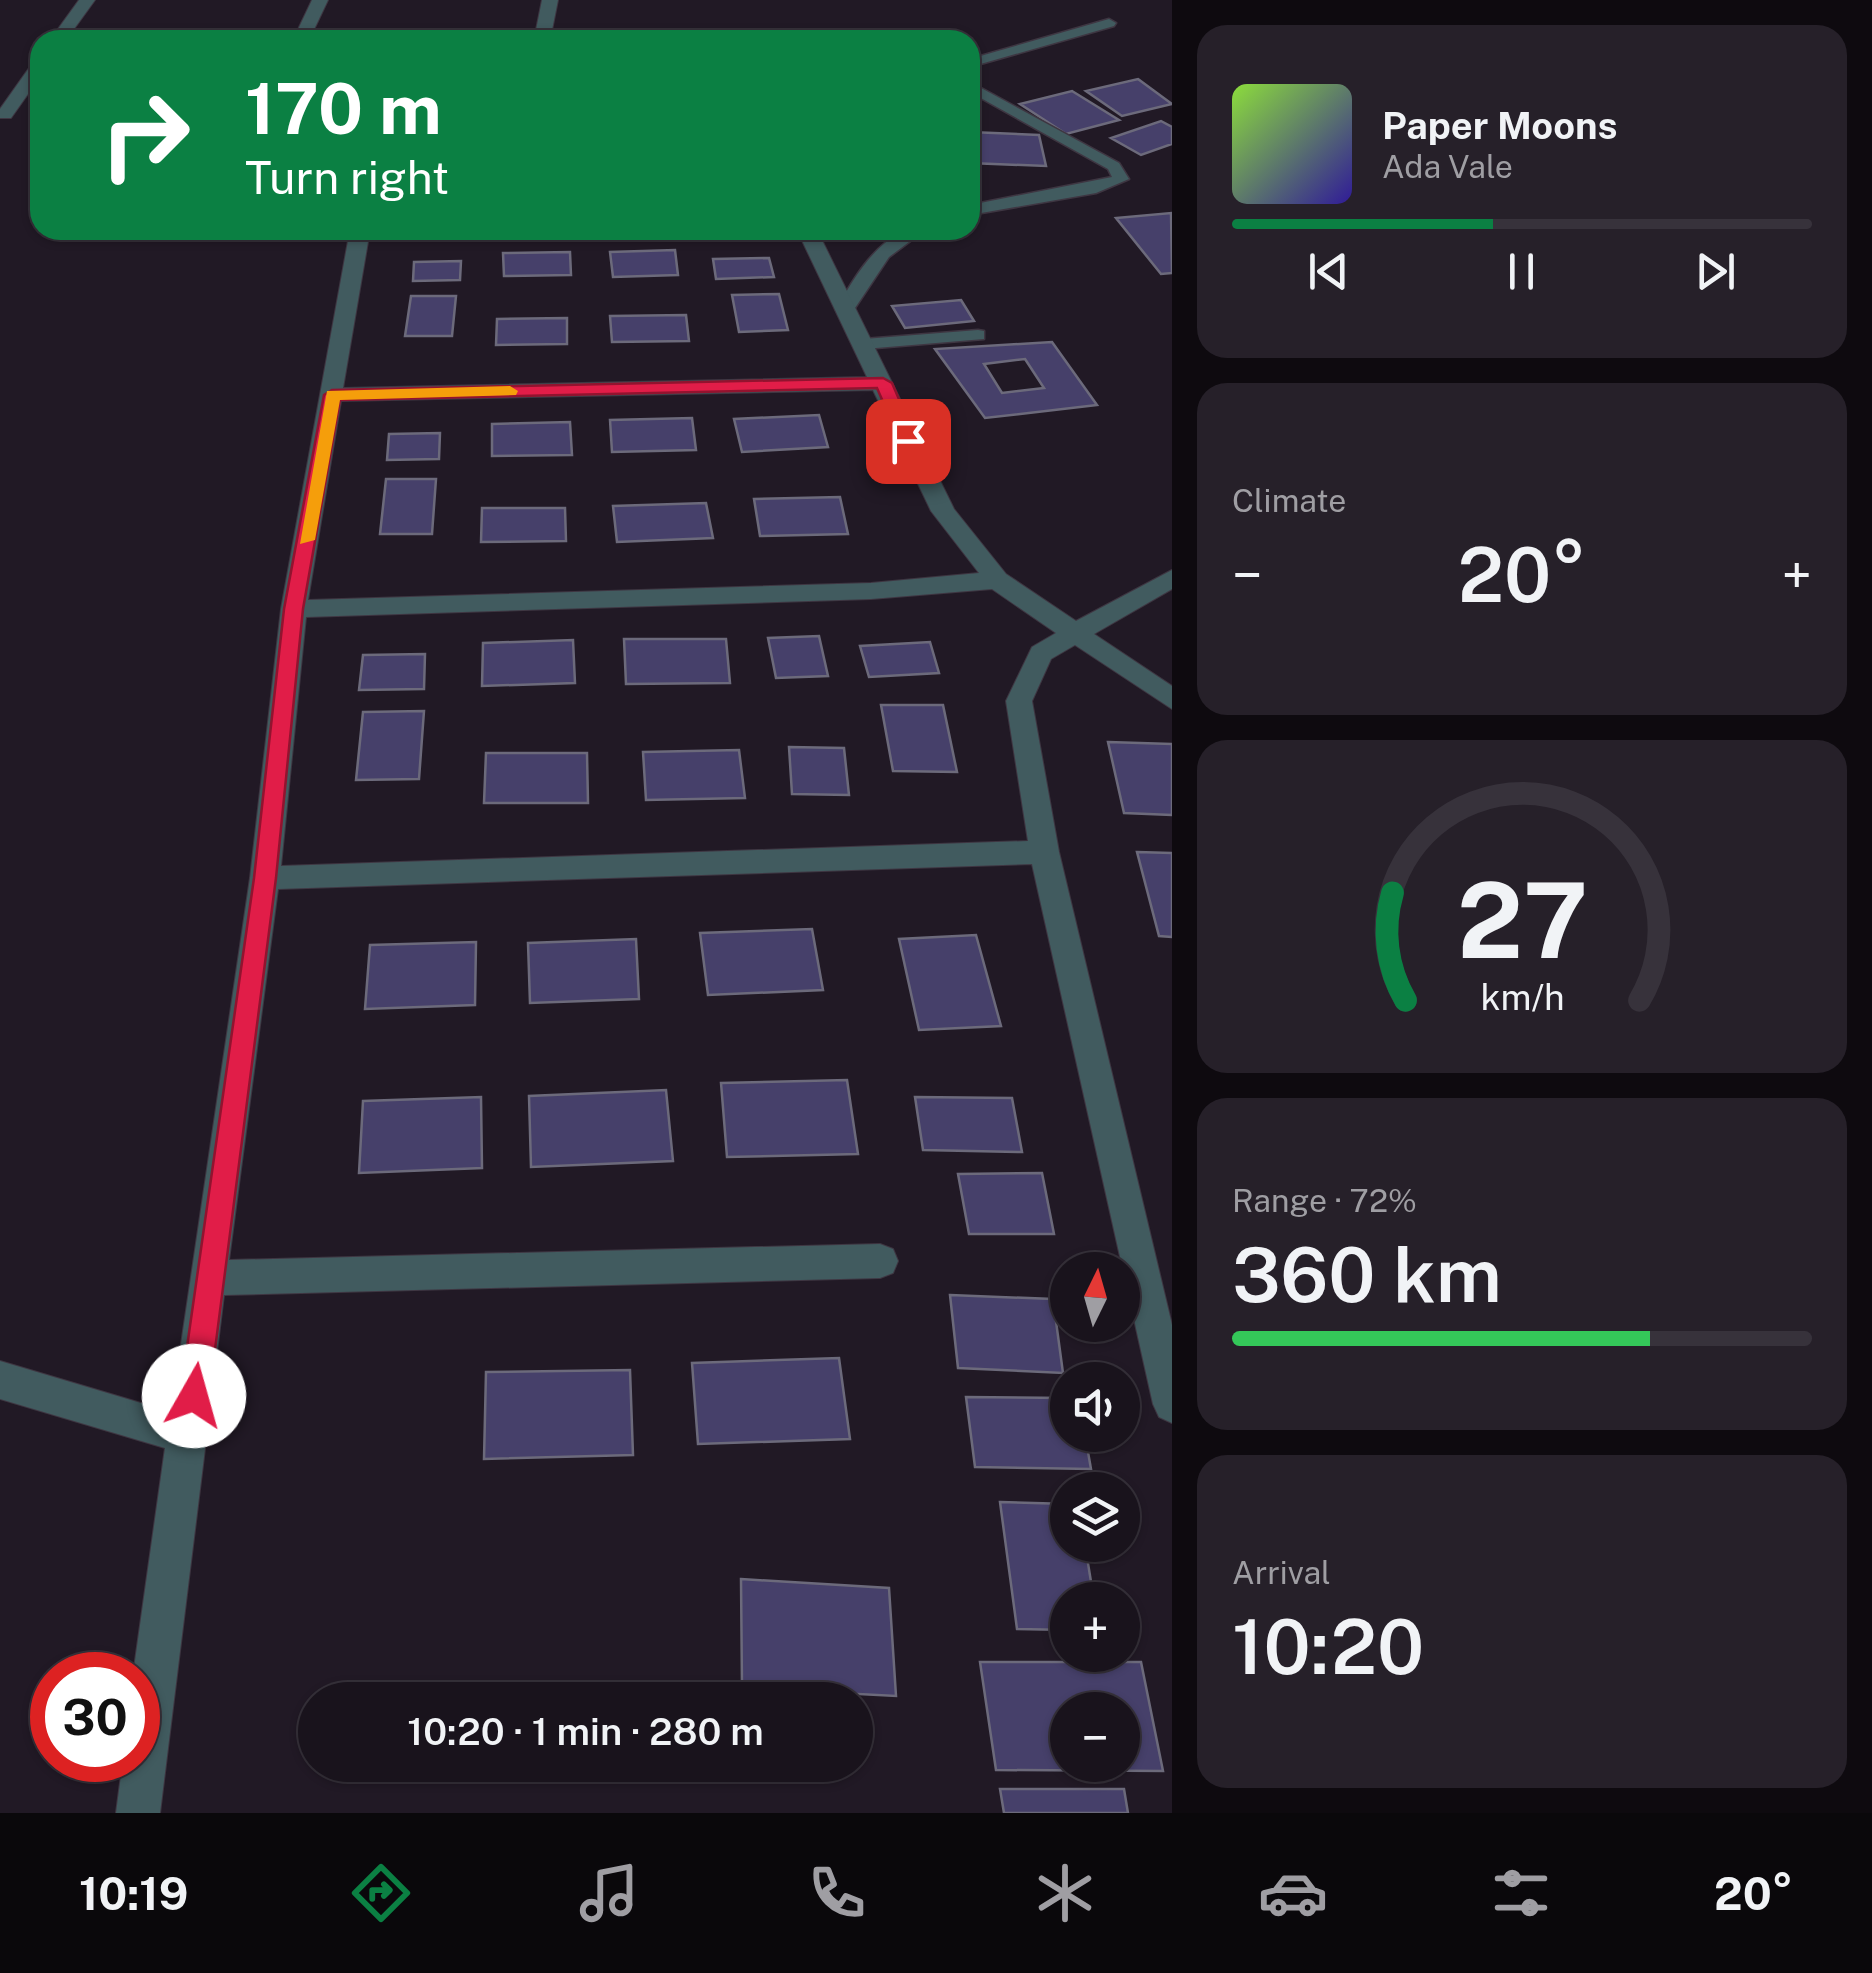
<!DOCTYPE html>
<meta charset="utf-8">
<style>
body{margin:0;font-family:"Public Sans",sans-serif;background:#262029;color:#f1f3f6;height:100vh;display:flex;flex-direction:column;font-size:38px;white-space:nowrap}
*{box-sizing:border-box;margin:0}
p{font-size:32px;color:#9f9ea3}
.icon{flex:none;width:55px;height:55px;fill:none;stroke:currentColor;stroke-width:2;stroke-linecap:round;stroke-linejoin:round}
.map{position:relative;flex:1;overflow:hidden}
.panel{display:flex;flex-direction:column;gap:25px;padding:25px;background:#0e0a0f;width:700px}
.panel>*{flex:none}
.guide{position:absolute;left:30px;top:30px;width:950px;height:210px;border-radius:30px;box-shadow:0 2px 8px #0004,0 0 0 2px #37323b;background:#0b8043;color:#fff;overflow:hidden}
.needle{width:65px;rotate:5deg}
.tools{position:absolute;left:1050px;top:1252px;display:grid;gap:20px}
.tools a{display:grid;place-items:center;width:90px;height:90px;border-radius:50%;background:#19131c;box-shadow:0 2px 8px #0004,0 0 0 2px #37323b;font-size:50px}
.speed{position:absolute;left:30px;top:1652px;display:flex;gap:20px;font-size:50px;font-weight:700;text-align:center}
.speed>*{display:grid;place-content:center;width:130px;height:130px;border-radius:50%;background:#19131c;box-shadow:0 2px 8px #0004,0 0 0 2px #37323b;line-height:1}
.speed .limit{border:15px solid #d22;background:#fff;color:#111}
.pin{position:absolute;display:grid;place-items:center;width:85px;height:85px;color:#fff;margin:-42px;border-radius:20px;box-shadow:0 5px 15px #0006}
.me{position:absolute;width:110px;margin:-55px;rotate:7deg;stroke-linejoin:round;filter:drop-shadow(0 0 8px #0008)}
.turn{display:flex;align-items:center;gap:35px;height:210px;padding:0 50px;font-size:45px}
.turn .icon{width:130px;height:130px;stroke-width:2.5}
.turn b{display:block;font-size:70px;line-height:85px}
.big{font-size:75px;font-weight:600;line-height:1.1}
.panel .tile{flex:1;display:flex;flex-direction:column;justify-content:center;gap:15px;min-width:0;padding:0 35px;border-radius:30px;background:#262029}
.panel .dial{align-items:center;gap:0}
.dial svg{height:260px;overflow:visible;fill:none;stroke:#37323b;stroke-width:7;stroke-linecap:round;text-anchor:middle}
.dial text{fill:#f1f3f6;stroke:none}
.song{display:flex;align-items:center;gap:30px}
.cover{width:120px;height:120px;border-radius:15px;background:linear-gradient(135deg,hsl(90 70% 55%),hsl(250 70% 35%))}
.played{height:10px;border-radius:5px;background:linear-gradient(90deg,#0b8043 45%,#37323b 45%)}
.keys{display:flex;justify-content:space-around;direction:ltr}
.heat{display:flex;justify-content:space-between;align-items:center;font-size:55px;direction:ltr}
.charge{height:15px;border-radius:8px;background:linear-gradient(90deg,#34c759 72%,#37323b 0)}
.trip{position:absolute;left:298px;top:1682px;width:575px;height:100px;border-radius:50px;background:#19131c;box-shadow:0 2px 8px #0004,0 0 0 2px #37323b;font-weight:600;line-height:100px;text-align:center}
.menu{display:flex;height:160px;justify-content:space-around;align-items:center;background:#0a080b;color:#9f9ea3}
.menu .icon{width:70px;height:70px}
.menu .on{color:#0b8043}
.menu b{font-size:45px;color:#f1f3f6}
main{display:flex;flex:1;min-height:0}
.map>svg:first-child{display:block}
.building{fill:#46406a;stroke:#6c6a7b;stroke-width:2.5;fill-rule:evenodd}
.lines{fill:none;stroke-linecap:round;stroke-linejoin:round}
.lane-casing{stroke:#3e3642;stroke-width:3}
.street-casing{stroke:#3e3642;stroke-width:2}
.lane{fill:#415b5f;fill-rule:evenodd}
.street{fill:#415b5f;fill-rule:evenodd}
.route{fill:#e11d48;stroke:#92132f;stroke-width:2.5}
.slow{fill:#f59e0b}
</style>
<main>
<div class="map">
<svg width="1172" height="1813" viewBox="0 0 1172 1813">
<rect width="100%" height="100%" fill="#211925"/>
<path class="building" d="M1138 79 1172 104 1122 116 1086 91Z
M1072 91 1119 120 1066 134 1020 104Z
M1161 121 1172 127V144L1141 155 1111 138Z
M970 132 1039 135 1046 166 970 163Z
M1171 213 1172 273 1161 274 1116 218Z
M675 250 678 275 613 277 610 252Z
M570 252 571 275 504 276 503 253Z
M769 258 774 277 716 279 713 259Z
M461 261 460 280 413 281 414 262Z
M779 294 788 330 739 332 732 295Z
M411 296H456L452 336H405Z
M961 300 974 321 905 328 892 306Z
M686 315 689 341 612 342 610 316Z
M567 318V344L496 345 497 319Z
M1052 342 1097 405 985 418 935 349ZM1025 359 1044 388 1002 393 984 364Z
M819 415 828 447 742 452 734 419Z
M692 418 696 450 612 452 610 420Z
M570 422 572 455 492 456V424Z
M440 433 439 459 387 460 389 434Z
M386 479H436L432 534H380Z
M840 497 848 534 760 536 754 499Z
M706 503 713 538 617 542 613 506Z
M482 508H565L566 541 481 542Z
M819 636 828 676 776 678 768 638Z
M624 639H726L730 683 626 684Z
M573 640 575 683 482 686 483 643Z
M930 642 939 673 869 677 860 646Z
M425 654 424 689 359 690 363 655Z
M881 705H943L957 772 893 771Z
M424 711 419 779 356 780 363 712Z
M1108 742 1172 744V815L1124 813Z
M789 747 844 748 849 795 792 794Z
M739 750 745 798 646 800 643 752Z
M486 753H587L588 803H484Z
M1137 852 1172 853V937L1159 936Z
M812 929 823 990 708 995 700 933Z
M976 935 1001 1026 919 1030 899 939Z
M636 939 639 999 530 1003 528 943Z
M476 942 475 1005 365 1009 370 945Z
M847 1080 858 1154 727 1157 721 1083Z
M666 1090 673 1161 531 1167 529 1096Z
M481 1097 482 1168 359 1173 363 1101Z
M915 1097 1012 1098 1022 1152 923 1150Z
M1042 1173 1054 1234H969L958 1174Z
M950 1295 1053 1299 1063 1373 958 1368Z
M839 1358 850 1439 698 1444 692 1363Z
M630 1370 633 1455 484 1459 486 1372Z
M966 1397 1068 1398V1435H1085L1091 1469 975 1467Z
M1000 1502 1068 1504V1545H1085L1094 1600H1068V1630L1017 1629Z
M741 1579 889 1588 896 1696 742 1688Z
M980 1662H1141L1163 1771 996 1770ZM1068 1710H1122V1765H1068Z
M1000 1789H1124L1128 1813H1004Z"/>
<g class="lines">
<g class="lane-casing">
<path id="lane" d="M1109 19 1116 23 1114 26 970 67V59Z
M970 82 1119 163 1129 179 1096 193 970 215V205L1112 177 1108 169 970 92Z
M904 230H925L889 257 851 314H839L836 310C853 279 872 247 904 230Z
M978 330 984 331V339L864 349 855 344 864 339Z"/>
</g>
<g class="street-casing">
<path id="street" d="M79 0H95L66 40H50Z
M312 0H328L309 40H293Z
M542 0H558L550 40H534Z
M40 60V77L11 118H0V109L34 61Z
M350 230H370L343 388 867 377 797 230H817L954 509 1006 574 1076 621 1172 570V589L1094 634 1172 686V709L1075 645 1051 659 1032 701 1059 852 1172 1325V1423L1159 1417 1153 1404 1032 864 278 889 229 1260 880 1244 893 1249 898 1261 893 1273 880 1278 224 1295 160 1813H116L123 1760H138V1675H133L165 1448 0 1399V1361L171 1412 250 878 281 609ZM873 390 931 511 979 573 871 583 308 600 341 401ZM992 589 1056 633 1032 647 1006 701 1028 841 281 866 306 617 871 599Z"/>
</g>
<use href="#lane" class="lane"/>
<use href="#street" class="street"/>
</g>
<path class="route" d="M883 378 892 383 917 441 915 444 900 441 877 388 340 400 303 609 276 878 209 1396 204 1406 194 1411 184 1406 180 1396 254 878 284 609 324 395 332 390Z"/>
<path class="slow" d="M510 386 518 391 516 395 340 400 315 540 300 544 327 391Z"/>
</svg>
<div class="tools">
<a><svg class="needle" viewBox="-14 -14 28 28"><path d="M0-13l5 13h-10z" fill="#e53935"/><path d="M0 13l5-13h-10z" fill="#9f9ea3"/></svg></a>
<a><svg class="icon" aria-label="sound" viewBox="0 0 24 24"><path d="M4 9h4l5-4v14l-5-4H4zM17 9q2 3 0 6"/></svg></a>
<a><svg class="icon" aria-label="layers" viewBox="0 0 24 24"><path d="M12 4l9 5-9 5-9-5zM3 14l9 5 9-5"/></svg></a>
<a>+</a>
<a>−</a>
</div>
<div class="speed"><div class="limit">30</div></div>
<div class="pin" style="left:908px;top:441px;background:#d93025"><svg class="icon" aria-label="arrive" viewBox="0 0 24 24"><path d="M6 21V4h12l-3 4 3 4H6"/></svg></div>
<svg class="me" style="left:194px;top:1396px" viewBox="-20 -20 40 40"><circle r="19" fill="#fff"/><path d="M0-13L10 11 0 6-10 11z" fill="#e11d48"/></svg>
<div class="trip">10:20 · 1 min · 280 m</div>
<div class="guide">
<div class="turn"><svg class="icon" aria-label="right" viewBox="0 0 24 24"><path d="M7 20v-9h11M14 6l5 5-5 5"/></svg><div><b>170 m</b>Turn right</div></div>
</div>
</div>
<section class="panel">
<div class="tile">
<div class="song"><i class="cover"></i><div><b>Paper Moons</b><p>Ada Vale</p></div></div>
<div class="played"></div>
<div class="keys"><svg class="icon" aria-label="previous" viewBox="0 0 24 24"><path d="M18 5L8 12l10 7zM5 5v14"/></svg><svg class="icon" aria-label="pause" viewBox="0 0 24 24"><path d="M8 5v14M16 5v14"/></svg><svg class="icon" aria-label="next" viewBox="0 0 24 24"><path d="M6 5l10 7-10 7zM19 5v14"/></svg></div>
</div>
<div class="tile"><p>Climate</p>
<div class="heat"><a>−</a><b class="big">20°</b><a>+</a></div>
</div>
<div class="tile dial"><svg viewBox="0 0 100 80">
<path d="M14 69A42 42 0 1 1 86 69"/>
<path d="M14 69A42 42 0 0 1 10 36" stroke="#0b8043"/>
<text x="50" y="56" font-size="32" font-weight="700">27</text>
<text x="50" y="72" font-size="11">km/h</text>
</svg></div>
<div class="tile"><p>Range · 72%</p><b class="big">360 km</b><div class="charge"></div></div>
<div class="tile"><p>Arrival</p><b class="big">10:20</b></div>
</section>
</main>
<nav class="menu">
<b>10:19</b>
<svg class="icon on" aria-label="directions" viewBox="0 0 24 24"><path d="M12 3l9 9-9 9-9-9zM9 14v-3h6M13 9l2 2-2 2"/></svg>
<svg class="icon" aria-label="music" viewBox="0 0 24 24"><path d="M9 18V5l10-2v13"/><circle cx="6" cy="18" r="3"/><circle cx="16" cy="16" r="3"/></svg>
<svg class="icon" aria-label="phone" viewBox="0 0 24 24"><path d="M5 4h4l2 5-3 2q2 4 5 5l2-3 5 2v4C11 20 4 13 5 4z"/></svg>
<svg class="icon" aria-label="climate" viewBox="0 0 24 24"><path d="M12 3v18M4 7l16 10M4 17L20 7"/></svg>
<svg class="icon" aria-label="car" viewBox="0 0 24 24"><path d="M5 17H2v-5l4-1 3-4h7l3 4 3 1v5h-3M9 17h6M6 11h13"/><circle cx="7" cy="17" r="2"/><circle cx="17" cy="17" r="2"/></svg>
<svg class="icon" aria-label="filters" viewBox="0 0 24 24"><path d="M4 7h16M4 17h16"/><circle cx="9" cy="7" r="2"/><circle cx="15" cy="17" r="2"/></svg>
<b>20°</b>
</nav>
